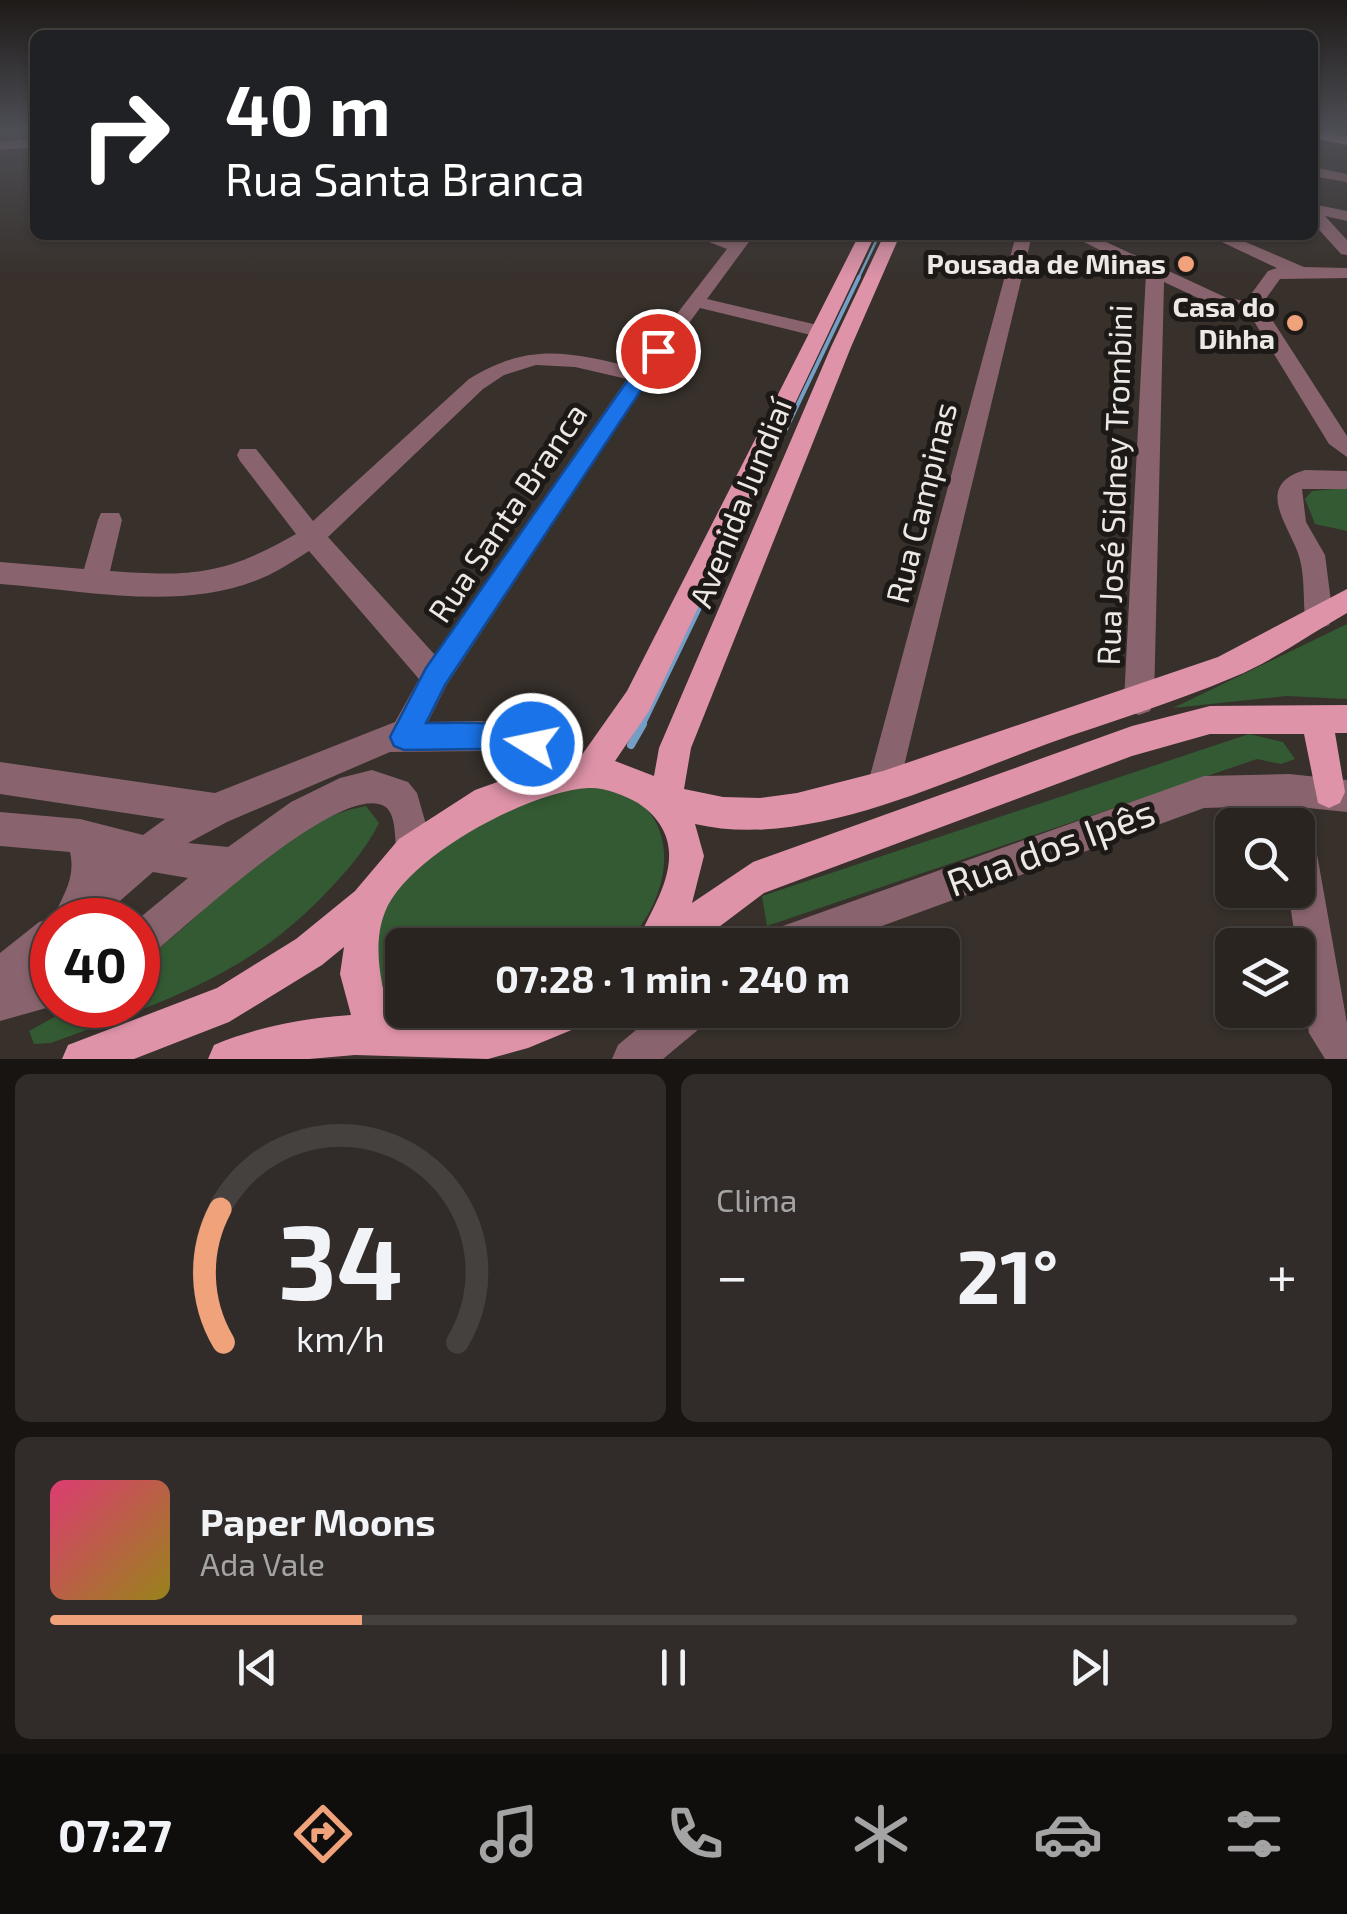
<!DOCTYPE html>
<html lang="pt">
<meta charset="utf-8">
<style>
body{margin:0;font-family:"Exo 2",sans-serif;background:#312c29;color:#f1f3f6;height:100vh;display:flex;flex-direction:column;font-size:38px;white-space:nowrap}
*{box-sizing:border-box;margin:0}
p{font-size:32px;color:#a5a4a5}
.icon{flex:none;width:55px;height:55px;fill:none;stroke:currentColor;stroke-width:2;stroke-linecap:round;stroke-linejoin:round}
.map{position:relative;height:1059px;overflow:hidden}
.panel{display:flex;flex-direction:column;gap:15px;padding:15px;background:#171412;flex:1}
.panel>*{flex:none}
.top-card{position:absolute;left:30px;top:30px;width:1288px;height:210px;border-radius:15px;box-shadow:0 2px 8px #0004,0 0 0 2px #45413e;background:#202124;color:#fff;overflow:hidden}
.controls{position:absolute;left:1215px;top:808px;display:grid;gap:20px}
.controls a{display:grid;place-items:center;width:100px;height:100px;border-radius:15px;background:#292420;box-shadow:0 2px 8px #0004,0 0 0 2px #45413e;font-size:50px}
.speed{position:absolute;left:30px;top:898px;display:flex;gap:20px;font-size:50px;font-weight:700;text-align:center}
.speed>*{display:grid;place-content:center;width:130px;height:130px;border-radius:50%;background:#292420;box-shadow:0 2px 8px #0004,0 0 0 2px #45413e;line-height:1}
.speed .limit{border:15px solid #d22;background:#fff;color:#111}
.pin{position:absolute;display:grid;place-items:center;width:85px;height:85px;color:#fff;margin:-42px;border:5px solid #fff;border-radius:50%;box-shadow:0 2px 10px #0007}
.me{position:absolute;width:110px;margin:-55px;rotate:280deg;stroke-linejoin:round;filter:drop-shadow(0 0 8px #0008)}
.turn{display:flex;align-items:center;gap:35px;height:210px;padding:0 30px;font-size:45px}
.turn .icon{width:130px;height:130px;stroke-width:2.5}
.turn b{display:block;font-size:70px;line-height:85px}
.big{font-size:75px;font-weight:700;line-height:1.1}
.panel .tile{flex:1;display:flex;flex-direction:column;justify-content:center;gap:15px;min-width:0;padding:0 35px;border-radius:15px;background:#312c29}
.panel .dial{align-items:center;gap:0}
.dial svg{height:260px;overflow:visible;fill:none;stroke:#45413e;stroke-width:7;stroke-linecap:round;text-anchor:middle}
.dial text{fill:#f1f3f6;stroke:none}
.song{display:flex;align-items:center;gap:30px}
.cover{width:120px;height:120px;border-radius:15px;background:linear-gradient(135deg,hsl(340 70% 55%),hsl(50 70% 35%))}
.played{height:10px;border-radius:5px;background:linear-gradient(90deg,#f0a27a 25%,#45413e 25%)}
.keys{display:flex;justify-content:space-around;direction:ltr}
.heat{display:flex;justify-content:space-between;align-items:center;font-size:55px;direction:ltr}
.panel .tiles{flex:1;display:grid;gap:15px;grid-template-columns:1fr 1fr}
.tile:last-child{grid-column:span 2}
.trip{position:absolute;left:385px;top:928px;width:575px;height:100px;border-radius:15px;background:#292420;box-shadow:0 2px 8px #0004,0 0 0 2px #45413e;font-weight:700;line-height:100px;text-align:center}
.tabs{display:flex;height:160px;justify-content:space-around;align-items:center;background:#100e0d;color:#a5a4a5}
.tabs .icon{width:70px;height:70px}
.tabs .active{color:#f0a27a}
.tabs b{font-size:45px;color:#f1f3f6}
.map>svg:first-child{display:block}
.green{fill:#335a32}
.lines{fill:none;stroke-linecap:round;stroke-linejoin:round}
.stream-far3{stroke:#759ec7;stroke-width:2.5}
.stream-far2{stroke:#759ec7;stroke-width:4}
.stream-far1{stroke:#759ec7;stroke-width:5}
.stream{stroke:#759ec7;stroke-width:8}
.minor{fill:#89646e;fill-rule:evenodd}
.major{fill:#df93a9;fill-rule:evenodd}
.route{fill:#1a73e8;stroke:#114b97;stroke-width:2.5}
.poi-dot{fill:#f0a27a;stroke:#1c1917;stroke-width:4}
.labels{text-anchor:middle;stroke-width:10;stroke-linejoin:round;paint-order:stroke}
.far-poi-label{font-size:28px;font-weight:bold;fill:#ece8e4;stroke:#1c1917;text-anchor:end}
.street-label{font-size:32px;fill:#ece8e4;stroke:#1c1917}
.near-street-label{font-size:38px;fill:#ece8e4;stroke:#1c1917}
</style>
<div class="map">
<svg width="1347" height="1059" viewBox="0 0 1347 1059">
<rect width="100%" height="100%" fill="#37302b"/>
<path class="green" d="M1347 488V531L1315 524 1305 499 1312 491Z
M1347 624V699L1287 696 1173 708Z
M1249 734 1283 742 1295 759 1281 764 1257 759 767 926 762 896Z
M577 784C593 787 618 787 631 795 685 831 666 906 624 945H402V1007C363 977 367 922 398 885 413 867 449 838 469 825 497 807 545 796 577 784Z
M366 806 379 823C366 850 345 873 324 895 242 980 158 1003 51 1043L34 1044 29 1031 76 1005H138V964C212 913 273 823 366 806Z"/>
<g class="lines">
<path class="stream-far3" d="M1317 130 1347 136
M858 279 879 235"/>
<path class="stream-far2" d="M765 473 859 277"/>
<path class="stream-far1" d="M642 727 766 470"/>
<path class="stream" d="M631 745 643 724"/>
<path class="minor" d="M35 139V147L0 150V142Z
M1312 167 1347 174V182L1312 176Z
M1312 204 1347 211V221L1325 216 1347 240V255L1341 254 1312 222Z
M691 235H716L733 240 737 235H754L707 299 826 327 829 331 819 337 700 308 647 381 446 686 428 722 481 721 531 729 600 761 605 772 600 783 589 788 528 758 481 751 390 752 227 822 188 843 228 847 291 802 340 778 372 770 408 782 417 793 427 828 428 851 423 863 411 868 399 863C393 849 399 814 384 806 340 782 188 925 151 955L138 960 137 920 188 878 153 872 98 920H52V958L33 974 52 969V1005H57L0 1021V953L39 922 54 917C63 894 76 879 70 852L0 846V812L80 819 143 835 165 819 0 794V762L215 793 395 722 419 679 309 551C296 559 283 568 269 575 187 614 86 590 0 584V562L84 569 98 520 101 513H119L122 520 110 571C190 577 225 575 296 534L240 461 237 455 240 449H256L313 521 469 379C529 342 570 352 635 368L727 249ZM536 365 575 367 627 379 435 655 328 537 483 389 504 375Z
M1016 235H1032L899 787 894 798 883 803 872 798 867 787Z
M1070 235H1091L1227 298 1246 301 1268 271 1277 268 1207 235H1229L1304 267 1347 268V278L1280 279 1262 304 1347 436V457L1329 444 1249 313 1215 306 1164 282 1154 701 1150 711 1139 715 1128 711 1124 701 1146 273Z
M1305 470 1347 471V489H1302L1306 522 1325 555 1333 617 1329 625 1319 629 1309 625 1305 617C1303 597 1305 572 1298 553 1286 521 1255 485 1305 470Z
M1289 774 1347 780V812L1308 808 1309 830 1315 843 1347 1023V1059H1325L1309 1033 1288 890H1298V825H1277L1275 806 1204 808 830 945H762L767 932 780 927 1204 776Z
M660 1010H710L705 1024 663 1059H612L618 1045Z"/>
<path class="major" d="M1312 130 1347 137V145L1312 138Z
M859 235H875L649 711 615 761 654 776 659 748 831 347 884 235H900L851 347 691 748 684 789 723 797 760 798 797 793 883 771 1218 657 1347 589V613C1310 634 1273 661 1234 677 1173 703 1109 722 1047 744 942 782 807 850 695 824L704 856 692 903 753 862 1132 726 1210 706 1347 705V733H1335L1345 792 1340 803 1329 808 1318 803 1304 734H1210L1132 756 764 893 695 945H636C647 917 671 884 669 852 668 831 655 814 638 803 624 795 604 787 588 788 530 791 407 856 385 912 372 944 381 985 390 1016L469 1021 524 1010H591L586 1024 528 1048 488 1059 355 1055 309 1059H208L214 1045C257 1027 305 1018 351 1015L340 974 344 947 322 965 229 1022 134 1059H62L68 1045 217 988 296 939 355 891 399 839 475 790 537 768 579 759 627 691Z"/>
</g>
<linearGradient id="sky" x2="0" y2="1"><stop stop-color="#1e1a18"/><stop offset="0.47" stop-color="#4d4e55"/><stop offset="1" stop-color="#4d4e55" stop-opacity="0"/></linearGradient>
<rect width="1347" height="279" fill="url(#sky)"/>
<path class="route" d="M658 345 667 351 445 685 426 723C464 723 505 720 542 735L546 744 542 754 532 758 481 749 404 750 394 746 390 737 426 668 651 347Z"/>
<g class="poi-dot">
<circle cx="1186" cy="264" r="10"/>
<circle cx="1295" cy="323" r="10"/>
</g>
<g class="labels">
<g class="far-poi-label">
<text x="1166" y="274">Pousada de Minas</text>
<text x="1275" y="317">Casa do<tspan x="1275" dy="32">Dihha</tspan></text>
</g>
<g class="street-label">
<text transform="translate(1115 485) rotate(-88)" y="11">Rua José Sidney Trombini</text>
<text transform="translate(741 503) rotate(-68)" y="11">Avenida Jundiaí</text>
<text transform="translate(922 503) rotate(-76)" y="11">Rua Campinas</text>
<text transform="translate(508 513) rotate(-56)" y="11">Rua Santa Branca</text>
</g>
<g class="near-street-label">
<text transform="translate(1051 848) rotate(-20)" y="13">Rua dos Ipês</text>
</g>
</g>
</svg>
<div class="controls">
<a><svg class="icon" aria-label="search" viewBox="0 0 24 24"><circle cx="10" cy="10" r="6"/><path d="M15 15l6 6"/></svg></a>
<a><svg class="icon" aria-label="layers" viewBox="0 0 24 24"><path d="M12 4l9 5-9 5-9-5zM3 14l9 5 9-5"/></svg></a>
</div>
<div class="speed"><div class="limit">40</div></div>
<div class="pin" style="left:658px;top:351px;background:#d93025"><svg class="icon" aria-label="arrive" viewBox="0 0 24 24"><path d="M6 21V4h12l-3 4 3 4H6"/></svg></div>
<svg class="me" style="left:532px;top:744px" viewBox="-20 -20 40 40"><circle r="17" fill="#1a73e8" stroke="#fff" stroke-width="3"/><path d="M0-11L8 9 0 5-8 9z" fill="#fff"/></svg>
<div class="trip">07:28 · 1 min · 240 m</div>
<div class="top-card">
<div class="turn"><svg class="icon" aria-label="right" viewBox="0 0 24 24"><path d="M7 20v-9h11M14 6l5 5-5 5"/></svg><div><b>40 m</b>Rua Santa Branca</div></div>
</div>
</div>
<section class="panel">
<div class="tiles">
<div class="tile dial"><svg viewBox="0 0 100 80">
<path d="M14 69A42 42 0 1 1 86 69"/>
<path d="M14 69A42 42 0 0 1 13 28" stroke="#f0a27a"/>
<text x="50" y="56" font-size="32" font-weight="700">34</text>
<text x="50" y="72" font-size="11">km/h</text>
</svg></div>
<div class="tile"><p>Clima</p>
<div class="heat"><a>−</a><b class="big">21°</b><a>+</a></div>
</div>
<div class="tile">
<div class="song"><i class="cover"></i><div><b>Paper Moons</b><p>Ada Vale</p></div></div>
<div class="played"></div>
<div class="keys"><svg class="icon" aria-label="previous" viewBox="0 0 24 24"><path d="M18 5L8 12l10 7zM5 5v14"/></svg><svg class="icon" aria-label="pause" viewBox="0 0 24 24"><path d="M8 5v14M16 5v14"/></svg><svg class="icon" aria-label="next" viewBox="0 0 24 24"><path d="M6 5l10 7-10 7zM19 5v14"/></svg></div>
</div>
</div>
</section>
<nav class="tabs">
<b>07:27</b>
<svg class="icon active" aria-label="directions" viewBox="0 0 24 24"><path d="M12 3l9 9-9 9-9-9zM9 14v-3h6M13 9l2 2-2 2"/></svg>
<svg class="icon" aria-label="music" viewBox="0 0 24 24"><path d="M9 18V5l10-2v13"/><circle cx="6" cy="18" r="3"/><circle cx="16" cy="16" r="3"/></svg>
<svg class="icon" aria-label="phone" viewBox="0 0 24 24"><path d="M5 4h4l2 5-3 2q2 4 5 5l2-3 5 2v4C11 20 4 13 5 4z"/></svg>
<svg class="icon" aria-label="climate" viewBox="0 0 24 24"><path d="M12 3v18M4 7l16 10M4 17L20 7"/></svg>
<svg class="icon" aria-label="car" viewBox="0 0 24 24"><path d="M5 17H2v-5l4-1 3-4h7l3 4 3 1v5h-3M9 17h6M6 11h13"/><circle cx="7" cy="17" r="2"/><circle cx="17" cy="17" r="2"/></svg>
<svg class="icon" aria-label="filters" viewBox="0 0 24 24"><path d="M4 7h16M4 17h16"/><circle cx="9" cy="7" r="2"/><circle cx="15" cy="17" r="2"/></svg>
</nav>
